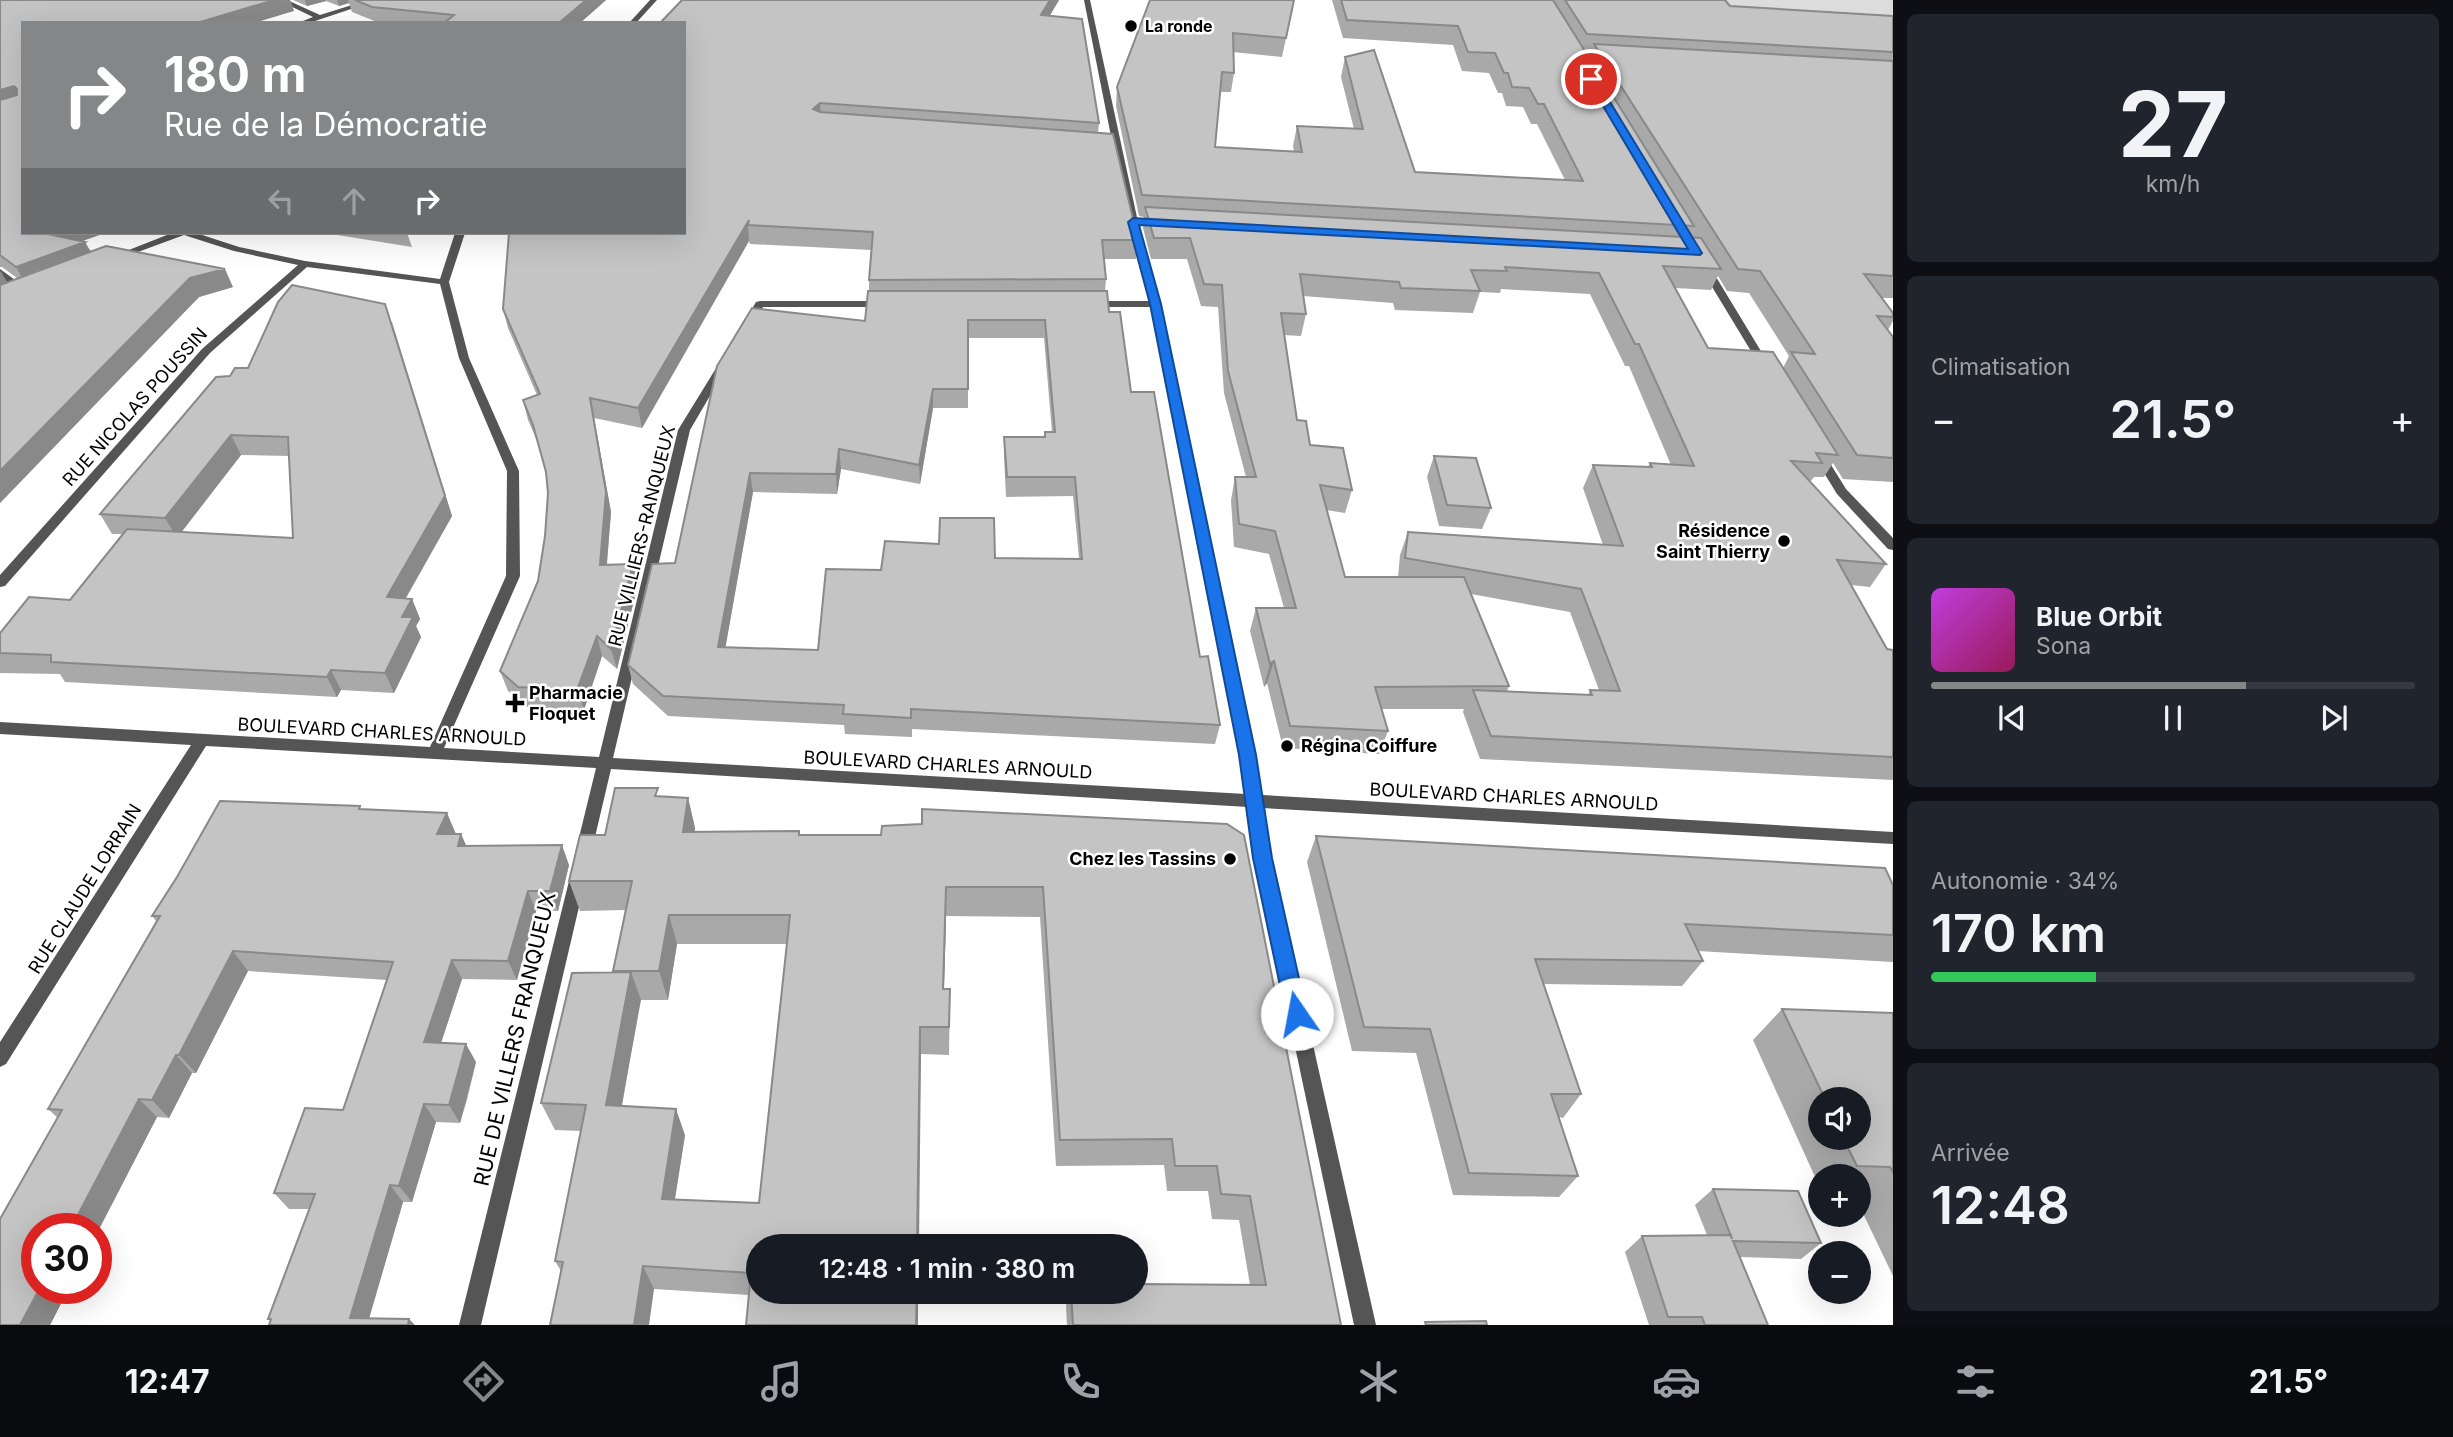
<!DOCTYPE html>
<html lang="fr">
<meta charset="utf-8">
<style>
body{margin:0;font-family:Inter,sans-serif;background:#20242c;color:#f1f3f6;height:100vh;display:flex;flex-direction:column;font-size:26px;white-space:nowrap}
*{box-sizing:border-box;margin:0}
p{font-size:23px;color:#9ea1a6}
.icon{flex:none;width:38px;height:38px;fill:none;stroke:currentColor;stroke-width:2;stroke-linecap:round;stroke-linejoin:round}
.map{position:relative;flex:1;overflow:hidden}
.sheet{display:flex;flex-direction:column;gap:14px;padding:14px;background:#0d0f14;width:560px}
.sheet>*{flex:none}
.banner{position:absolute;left:21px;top:21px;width:665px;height:214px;border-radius:0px;box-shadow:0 7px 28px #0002;background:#858687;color:#fff;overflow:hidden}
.tools{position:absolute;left:1808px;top:1087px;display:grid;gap:14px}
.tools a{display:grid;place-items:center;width:63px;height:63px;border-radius:50%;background:#171b24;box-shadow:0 7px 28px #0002;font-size:35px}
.speed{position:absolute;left:21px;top:1213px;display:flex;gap:14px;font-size:35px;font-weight:700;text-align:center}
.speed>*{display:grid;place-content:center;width:91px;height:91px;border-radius:50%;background:#171b24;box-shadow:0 7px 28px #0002;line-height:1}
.speed .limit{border:10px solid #d22;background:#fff;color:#111}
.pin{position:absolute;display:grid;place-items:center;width:60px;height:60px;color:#fff;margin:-30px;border:4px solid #fff;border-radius:50%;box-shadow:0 2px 7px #0007}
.me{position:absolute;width:77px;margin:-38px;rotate:348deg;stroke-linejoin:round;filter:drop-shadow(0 0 5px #0008)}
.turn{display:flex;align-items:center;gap:24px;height:147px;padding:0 28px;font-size:32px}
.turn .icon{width:91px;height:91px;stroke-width:2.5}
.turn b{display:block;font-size:49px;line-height:60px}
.lanes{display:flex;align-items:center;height:66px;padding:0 28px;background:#0003;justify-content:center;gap:35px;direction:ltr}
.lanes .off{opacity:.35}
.big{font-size:52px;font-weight:600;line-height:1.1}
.sheet .tile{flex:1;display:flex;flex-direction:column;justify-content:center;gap:10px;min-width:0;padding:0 24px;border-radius:10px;background:#20242c}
.sheet .dial{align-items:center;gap:0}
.dial b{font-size:91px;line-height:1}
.song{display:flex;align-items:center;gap:21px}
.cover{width:84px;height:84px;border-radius:10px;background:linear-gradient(135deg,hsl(290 70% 55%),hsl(330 70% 35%))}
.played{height:7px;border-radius:4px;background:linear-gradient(90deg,#858687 65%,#363941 65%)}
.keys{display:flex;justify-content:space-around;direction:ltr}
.heat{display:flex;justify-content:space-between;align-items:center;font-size:38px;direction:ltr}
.charge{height:10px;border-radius:5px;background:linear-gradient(90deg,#34c759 34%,#363941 0)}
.trip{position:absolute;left:746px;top:1234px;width:402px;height:70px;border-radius:35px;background:#171b24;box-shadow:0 7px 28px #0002;font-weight:600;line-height:70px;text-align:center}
.tab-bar{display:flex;height:112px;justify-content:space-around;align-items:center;background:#090b0e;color:#9ea1a6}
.tab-bar .icon{width:49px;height:49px}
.tab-bar .current{color:#858687}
.tab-bar b{font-size:32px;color:#f1f3f6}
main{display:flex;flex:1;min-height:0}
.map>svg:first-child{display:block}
.green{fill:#dcdcdc}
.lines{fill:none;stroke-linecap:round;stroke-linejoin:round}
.street{fill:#555;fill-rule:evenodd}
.wall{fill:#a9a9a9;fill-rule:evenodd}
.shaded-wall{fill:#898989}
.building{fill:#c4c4c4;stroke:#898989;stroke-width:2;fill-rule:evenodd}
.route{fill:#1a73e8;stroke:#114b97;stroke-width:2}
.poi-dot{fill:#000;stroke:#fff;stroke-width:2.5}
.labels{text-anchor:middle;stroke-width:5;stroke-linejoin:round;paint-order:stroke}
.far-poi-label{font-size:16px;font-weight:bold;fill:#000;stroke:#fff;text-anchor:start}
.street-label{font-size:18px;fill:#000;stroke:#fff}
.poi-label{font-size:18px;font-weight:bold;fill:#000;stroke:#fff;text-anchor:end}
.near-street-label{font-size:21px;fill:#000;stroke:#fff}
</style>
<main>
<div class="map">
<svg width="1893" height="1325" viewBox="0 0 1893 1325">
<rect width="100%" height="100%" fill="#fff"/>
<path class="green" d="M1696 0H1893V34L1715 23Z"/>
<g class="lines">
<path class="street" d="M278 0H287L320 15 368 0H378L309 23H298L313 17Z
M650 0H657L636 23H629Z
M1084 0H1090L1138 222 1161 304 1255 755 1262 795 1893 832V844L1263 808 1271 858 1376 1325H1354L1255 858 1248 807 611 769 591 854 589 859 583 861 577 859 575 854 596 768 206 746 6 1064 0 1067V1042L191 745 0 734V722L430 747 506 576 507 471 459 358 440 284 307 267 210 353 5 586 0 587V575L202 349 298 265 234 251 184 235 119 259 111 257 172 233H196L239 247 305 261 440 279 455 233H465L449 282 469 358 519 471 520 576 444 748 599 757 678 430 718 365 723 362 728 365 690 430 613 758 1246 794 1241 755 1152 307H1091L1086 304 1091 301H1150L1128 222Z
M1702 265 1710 267 1770 366 1769 368 1765 369 1760 366 1700 267Z
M0 269 29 290V294H21L0 277Z
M760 301H885L890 304 885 307H763L752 326H744L743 324 756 302Z
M1819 451 1823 452 1846 489 1893 538V550L1888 549 1837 494 1813 455Z
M578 870 584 872 586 877 481 1325H459L570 877 572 872Z"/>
</g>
<path class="wall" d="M0 0H290L294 11 23 23V233H105L82 241 91 251 233 287 199 297 0 503V271L7 282 17 278 2 267H0Z
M293 0H606L580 23H381L377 22 352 12 349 3 339 6 326 1 307 6Z
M1059 0 1049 16 1099 123 1098 133 1138 240 1136 259H1104L1106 279 1105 291 1109 312 1200 657 1220 725 1215 744 912 729V737L845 734 844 725 668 716 633 684 628 665 675 563 865 321 869 291V280L871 250 750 244 749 241 642 428 594 418 611 512 607 564 638 584 617 669 602 656 584 710 525 707 508 691 500 671 538 581 545 536 548 493 546 472 538 443 528 420 523 400 537 395 508 328 503 309 684 23ZM968 338H1044L1052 432H1045L1044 437H1004V456L1006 497 1073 496 1079 558H995L881 570 818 650 725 648 753 492 837 494 841 469 920 484 933 408H968Z
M1294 0 1282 57 1233 52 1234 73 1231 92H1220L1215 147 1294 152 1293 146 1297 126 1354 129 1341 77 1345 57 1415 172 1565 180 1537 124H1531L1523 107 1506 106 1502 93H1498L1489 73 1462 71 1453 45 1343 38 1332 0H1725L1730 6 1893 16V298H1881L1893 313V321L1888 330 1893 337V482L1843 479 1833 463 1824 477H1814L1810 482 1886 564 1870 587 1851 585 1887 649 1893 650V780L1480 759 1463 712 1464 709H1381L1388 731 1379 754 1283 748 1267 683 1264 687 1250 631 1256 608H1284L1269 554 1234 547 1231 500 1235 477H1246L1224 393 1218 307 1201 306 1187 259H1151L1143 228 1144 217 1139 216 1116 106 1117 87ZM1718 276 1727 291 1749 293 1789 356 1783 368 1708 348 1675 288 1711 290ZM1501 289 1590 294 1625 366H1629L1671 465 1650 463 1648 467 1593 465 1583 488 1603 545 1408 532 1400 555 1398 577H1345L1326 510 1345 513 1352 490 1310 445 1297 420 1284 335 1301 336 1306 314 1303 296 1393 303 1395 310 1473 313 1480 292 1500 293ZM1471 594 1570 612 1599 690H1590L1588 695 1507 691 1509 686Z
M325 233H407L412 247Z
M392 322 452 516 406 598 412 599 420 619 416 626 421 637 394 693 341 690 337 697 65 682 60 674 0 673V633L70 600 122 534H112L100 514 230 376 248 368ZM241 455 289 456 293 538 181 532Z
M1434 456 1491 508 1482 529 1439 526 1427 477Z
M660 796 688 798 695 828V832L799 831 800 835H881L1227 824 1341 1325H1067L1066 1306 1069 1292H1136L1250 1285 1239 1220 1212 1219 1208 1191H1167L1164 1165 1056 1166 1040 917 946 916 944 989H950L949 1055 921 1054 758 1292H918V1325L749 1295 654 1289 561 1271 555 1261 581 1131 555 1130 541 1103 613 972 625 910 580 911 569 881 605 835ZM677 944H787L759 1203 675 1199 685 1135 622 1106 640 1000H668Z
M361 809 456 834H461L466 846 569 865 558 911H536L517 980 462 979 441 1043 476 1062 467 1100 460 1123 436 1122 412 1202H403L369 1319 271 1321 268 1319 309 1209H289L274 1193 343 1110 387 980 248 971 196 1073H192L169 1118 157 1117 96 1235V1228L37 1288H69L50 1325H0L58 1118 48 1109 156 921 152 916Z
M1316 836 1893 885V962L1698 951 1703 961 1682 986 1544 984 1581 1094 1563 1118 1559 1117 1578 1176 1559 1197 1453 1195 1416 1053 1352 1051 1307 862Z
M1782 1009 1893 1013V1276L1858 1203V1176H1820V1188L1753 1040ZM1820 1099H1858V1138H1820Z
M1713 1189 1821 1243 1801 1259 1740 1257 1768 1325H1649L1625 1252 1642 1236 1707 1235 1695 1205Z"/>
<path class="shaded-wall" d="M274 0H290L294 11 254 23H197Z
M305 0H326V1L307 6Z
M337 0H348L349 3 339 6Z
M586 0H606L580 23H559Z
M1050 0H1059L1041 31V15Z
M14 86 22 102 0 108V90Z
M820 103 821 120 813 109Z
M749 220 748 225 749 241 642 428 638 408Z
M45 233H105L54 251Z
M85 242 95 259 26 285 16 267Z
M225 269 233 287 199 297 0 503V471L190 278Z
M0 272H1L12 290 0 295Z
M385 304 452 516 395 617 387 597Z
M933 389V408L920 484 919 465Z
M590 398 594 418 611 512 605 585 600 565Z
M231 435 241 455 177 538 165 518Z
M839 449 841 469 837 494 836 474Z
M750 473 753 492 722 667 718 647Z
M633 564 638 584 617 669 611 649Z
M412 599 420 619 416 626 421 637 394 693 385 673 402 617Z
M597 636 602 656 584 710 577 690Z
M1274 661 1267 683 1264 687 1270 664Z
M331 670 341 690 337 697 327 677Z
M688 798 695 828 690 862 683 832Z
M447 813 456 834 446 854 437 834Z
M461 834 470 854 458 846Z
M562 845 569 865 558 911 550 891Z
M946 887V916L943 1017V989Z
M528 891 536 911 517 980 508 961Z
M669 915 677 944 668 1000 659 971Z
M233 951 248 971 196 1073 179 1055Z
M452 960 462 979 435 1061 424 1042Z
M631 972 641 1000 617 1131 606 1105Z
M920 1027 921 1054 919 1246H917Z
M466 1044 476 1062 460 1123 449 1105Z
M176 1055 192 1073 169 1118 152 1100Z
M139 1099 157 1117 96 1235V1228H71Z
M424 1104 436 1122 412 1202 399 1186Z
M676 1109 685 1135 671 1223 662 1199Z
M390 1185 403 1202 367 1325 350 1318Z
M643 1266 654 1289 649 1325H634Z
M40 1288H69L50 1325H20Z
M917 1292H918V1325H916Z
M409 1319 415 1325H408Z"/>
<path class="building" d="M0 0H274L197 23H23V233H45H44L85 242 16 267 0 255V100L17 95V89L14 86 0 90Z
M355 0H586L559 23H444L454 15 372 7Z
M682 0H1050L1041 15 1082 19 1099 123 820 103 813 109 820 112 1113 134 1138 240H1102L1106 279 869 280 873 232 748 225 749 220 638 408 590 398 606 492 600 565 633 564 611 649 597 636 577 690 518 687 500 671 538 581 545 536 548 493 546 472 533 425 523 400 540 394 503 309 509 233H684V23H660Z
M1150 0H1294L1286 38 1233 33 1234 73 1222 72 1215 147 1302 152 1297 126 1363 129 1345 57 1374 50 1415 172 1583 181 1544 104H1538L1529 88 1512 87 1508 73H1504L1495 53 1468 52 1458 26 1347 20 1341 0H1553L1694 226 1142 195 1117 87Z
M1565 0H1725L1730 6 1893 16V52L1587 34Z
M1594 44 1893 61V276L1864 274 1893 313V317L1877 316 1893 337V458L1857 455 1791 352 1815 354 1760 271 1738 269Z
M1145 207 1701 238 1721 269 1663 266 1708 348 1773 352 1838 455 1816 453 1822 463 1791 461 1886 564 1837 560 1887 649 1893 650V757L1491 736 1473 690 1592 695 1590 690 1620 691 1581 589 1405 558 1408 532 1623 546 1593 465 1652 467 1650 463 1694 466 1639 344H1635L1599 273 1505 267 1507 271 1471 270 1480 291 1401 288 1399 282 1300 274 1306 314 1281 313 1297 420 1306 421 1310 445 1343 448 1352 490 1320 485 1345 577H1464L1509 686 1375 687 1388 731 1290 726 1274 661 1270 664 1256 608H1296L1275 531 1239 524 1235 477H1256L1228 371 1222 285 1204 284 1190 238H1154Z
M106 246 225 269 190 278 0 471V285Z
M292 285 385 304 445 496 387 597 412 599 402 617H413L385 673 331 670 327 677 51 662V655L0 653V633L29 597 70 600 127 529 293 538 288 437 231 435 165 518 100 514 216 377 230 376 235 368H248L278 302Z
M868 291H1107L1109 312H1120L1131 392H1154L1200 657 1208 656 1220 725 911 709V718L843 714 844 705 663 696 628 665 652 564 675 563 717 366 752 308 865 321ZM968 320H1045L1055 432H1045V437H1004L1007 477H1075L1082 559 995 558 994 518H940L939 544 885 541 881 570 826 569 818 650 718 647 750 473 836 474 839 449 919 465 933 389H968Z
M1434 456 1476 458 1491 508 1447 505Z
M615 788H658L655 796 688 798 683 832 799 831V835H881L882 826 922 824V809L1227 824 1244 835 1341 1325H1073L1071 1292H1136V1284L1266 1285 1250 1196 1221 1194 1217 1166H1175L1172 1139 1060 1140 1043 887H946L943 989H950L949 1027H920L917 1246H758V1292H917L916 1325H746L751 1273 643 1266 634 1325H550L563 1262 555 1261 586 1105 541 1103 572 973 631 972 606 1105 676 1109 662 1199 759 1203 790 915H669L659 971H613L632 881H569L580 835H605Z
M220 801 360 806 359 809 447 813 437 834H461L458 846 562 845 550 891H528L508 961 452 960 424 1042 466 1044 449 1105 424 1104 399 1186 390 1185 350 1318 409 1319 408 1325H269L271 1319H268L315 1194 274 1193 305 1108 343 1110 393 962 233 951 179 1055H176L152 1100 139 1099 71 1228H37V1288H40L20 1325H0V1219L62 1110 48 1109 160 916H152L177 877Z
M1316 836 1885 868 1893 885V935L1685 924 1703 961 1535 959 1581 1094H1551L1578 1176 1469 1173 1430 1029 1364 1027Z
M1782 1009 1893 1013V1172L1890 1167 1857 1166 1843 1138H1858V1099H1825Z
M1713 1189 1798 1191 1821 1243 1733 1241 1768 1325H1705L1702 1317H1668L1642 1236 1731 1235 1732 1239Z
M1486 1321 1487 1325H1426L1425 1322Z"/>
<path class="route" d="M1591 76 1596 79 1702 253 1700 255 1139 225 1161 304 1256 755 1272 858 1307 1014 1304 1020 1297 1023 1289 1020 1286 1014 1253 858 1239 755 1150 304 1128 222 1133 218 1688 249 1587 79Z"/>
<g class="poi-dot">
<circle cx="1131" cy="26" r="7"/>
<circle cx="1784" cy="541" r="7"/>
<path d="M511.5 692.5h7v7h7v7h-7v7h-7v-7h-7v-7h7z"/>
<circle cx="1287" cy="746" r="7"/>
<circle cx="1230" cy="859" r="7"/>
</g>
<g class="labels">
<g class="far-poi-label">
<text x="1145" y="32">La ronde</text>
</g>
<g class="street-label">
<text transform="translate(135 407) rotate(-48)" y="6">RUE NICOLAS POUSSIN</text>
<text transform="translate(642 536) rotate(-76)" y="6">RUE VILLIERS-RANQUEUX</text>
<text transform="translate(382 732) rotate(3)" y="6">BOULEVARD CHARLES ARNOULD</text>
<text transform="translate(948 765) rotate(3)" y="6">BOULEVARD CHARLES ARNOULD</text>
<text transform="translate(1514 797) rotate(3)" y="6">BOULEVARD CHARLES ARNOULD</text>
<text transform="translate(85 889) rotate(-58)" y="6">RUE CLAUDE LORRAIN</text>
</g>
<g class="poi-label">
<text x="1770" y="537">Résidence<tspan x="1770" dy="21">Saint Thierry</tspan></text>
<text x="529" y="699" text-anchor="start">Pharmacie<tspan x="529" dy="21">Floquet</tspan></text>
<text x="1301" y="752" text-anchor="start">Régina Coiffure</text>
<text x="1216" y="865">Chez les Tassins</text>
</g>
<g class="near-street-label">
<text transform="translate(515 1039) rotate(-77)" y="7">RUE DE VILLERS FRANQUEUX</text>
</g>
</g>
</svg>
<div class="tools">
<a><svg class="icon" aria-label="sound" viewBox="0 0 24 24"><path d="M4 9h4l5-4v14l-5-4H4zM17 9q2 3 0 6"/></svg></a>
<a>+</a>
<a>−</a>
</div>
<div class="speed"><div class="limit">30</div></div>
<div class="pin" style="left:1591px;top:79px;background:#d93025"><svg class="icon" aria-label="arrive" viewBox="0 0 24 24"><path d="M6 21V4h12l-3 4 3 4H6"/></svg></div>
<svg class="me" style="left:1297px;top:1014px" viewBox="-20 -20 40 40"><circle r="19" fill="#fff"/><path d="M0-13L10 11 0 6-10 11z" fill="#1a73e8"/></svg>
<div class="trip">12:48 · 1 min · 380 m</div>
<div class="banner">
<div class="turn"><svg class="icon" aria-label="right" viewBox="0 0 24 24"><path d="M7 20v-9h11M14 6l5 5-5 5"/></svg><div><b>180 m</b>Rue de la Démocratie</div></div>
<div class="lanes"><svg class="icon off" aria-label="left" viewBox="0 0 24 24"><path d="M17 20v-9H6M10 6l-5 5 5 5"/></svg><svg class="icon off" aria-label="ahead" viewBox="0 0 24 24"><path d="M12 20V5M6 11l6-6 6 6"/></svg><svg class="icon" aria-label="right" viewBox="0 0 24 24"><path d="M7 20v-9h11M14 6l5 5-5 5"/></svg></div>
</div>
</div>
<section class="sheet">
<div class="tile dial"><b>27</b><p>km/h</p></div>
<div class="tile"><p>Climatisation</p>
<div class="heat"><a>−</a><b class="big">21.5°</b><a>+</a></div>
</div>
<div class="tile">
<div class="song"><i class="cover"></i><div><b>Blue Orbit</b><p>Sona</p></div></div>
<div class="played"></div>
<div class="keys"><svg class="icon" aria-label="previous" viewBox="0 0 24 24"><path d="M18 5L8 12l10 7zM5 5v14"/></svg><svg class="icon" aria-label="pause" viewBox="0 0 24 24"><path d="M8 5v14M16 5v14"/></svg><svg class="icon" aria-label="next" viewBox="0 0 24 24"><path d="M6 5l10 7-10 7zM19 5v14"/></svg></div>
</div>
<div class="tile"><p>Autonomie · 34%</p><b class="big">170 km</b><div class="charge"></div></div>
<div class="tile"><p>Arrivée</p><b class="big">12:48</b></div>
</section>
</main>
<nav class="tab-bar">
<b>12:47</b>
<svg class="icon current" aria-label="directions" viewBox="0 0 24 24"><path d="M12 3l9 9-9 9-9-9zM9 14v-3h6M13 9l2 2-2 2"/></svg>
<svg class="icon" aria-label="music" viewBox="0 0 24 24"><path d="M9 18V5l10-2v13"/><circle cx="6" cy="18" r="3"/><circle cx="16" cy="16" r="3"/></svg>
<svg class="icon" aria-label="phone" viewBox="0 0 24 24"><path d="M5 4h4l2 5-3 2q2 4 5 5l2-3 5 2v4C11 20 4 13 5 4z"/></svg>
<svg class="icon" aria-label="climate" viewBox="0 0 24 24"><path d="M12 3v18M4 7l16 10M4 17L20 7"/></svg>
<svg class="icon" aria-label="car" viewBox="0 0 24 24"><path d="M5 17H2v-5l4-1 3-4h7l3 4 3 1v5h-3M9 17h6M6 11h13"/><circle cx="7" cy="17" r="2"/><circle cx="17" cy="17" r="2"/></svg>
<svg class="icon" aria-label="filters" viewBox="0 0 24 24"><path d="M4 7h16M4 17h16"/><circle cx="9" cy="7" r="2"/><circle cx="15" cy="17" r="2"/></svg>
<b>21.5°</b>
</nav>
